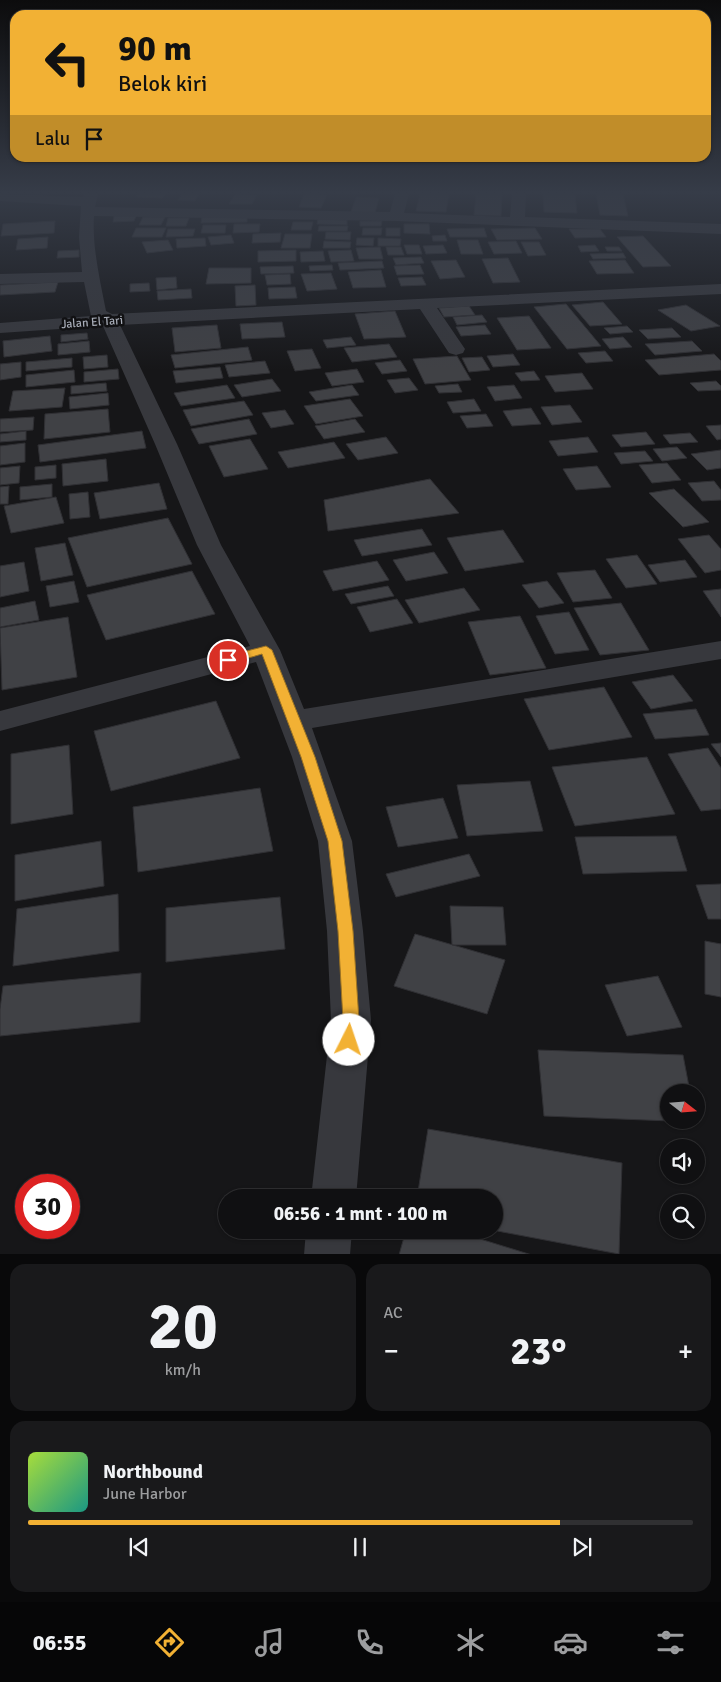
<!DOCTYPE html>
<html lang="id">
<meta charset="utf-8">
<style>
body{margin:0;font-family:Signika,sans-serif;background:#19191b;color:#f1f3f6;height:100vh;display:flex;flex-direction:column;font-size:19px;white-space:nowrap}
*{box-sizing:border-box;margin:0}
p{font-size:16px;color:#9c9d9f}
.icon{flex:none;width:28px;height:28px;fill:none;stroke:currentColor;stroke-width:2;stroke-linecap:round;stroke-linejoin:round}
.map{position:relative;height:1254px;overflow:hidden}
.drawer{display:flex;flex-direction:column;gap:10px;padding:10px;background:#09090a;flex:1}
.drawer>*{flex:none}
.banner{position:absolute;left:10px;top:10px;width:701px;height:152px;border-radius:15px;box-shadow:0 1px 4px #0004,0 0 0 1px #303032;background:#f2b134;color:#111;overflow:hidden}
.needle{width:32px;rotate:107deg}
.fabs{position:absolute;left:660px;top:1084px;display:grid;gap:10px}
.fabs a{display:grid;place-items:center;width:45px;height:45px;border-radius:50%;background:#101012;box-shadow:0 1px 4px #0004,0 0 0 1px #303032;font-size:25px}
.speed{position:absolute;left:15px;top:1174px;display:flex;gap:10px;font-size:25px;font-weight:700;text-align:center}
.speed>*{display:grid;place-content:center;width:65px;height:65px;border-radius:50%;background:#101012;box-shadow:0 1px 4px #0004,0 0 0 1px #303032;line-height:1}
.speed .limit{border:8px solid #d22;background:#fff;color:#111}
.pin{position:absolute;display:grid;place-items:center;width:42px;height:42px;color:#fff;margin:-21px;border:2px solid #fff;border-radius:50%;box-shadow:0 1px 5px #0007}
.me{position:absolute;width:55px;margin:-28px;rotate:4deg;stroke-linejoin:round;filter:drop-shadow(0 0 4px #0008)}
.turn{display:flex;align-items:center;gap:18px;height:105px;padding:0 25px;font-size:22px}
.turn .icon{width:65px;height:65px;stroke-width:2.5}
.turn b{display:block;font-size:35px;line-height:42px}
.then{display:flex;align-items:center;height:48px;padding:0 25px;background:#0003;gap:10px;font-size:19px}
.big{font-size:38px;font-weight:700;line-height:1.1}
.drawer .tile{flex:1;display:flex;flex-direction:column;justify-content:center;gap:8px;min-width:0;padding:0 18px;border-radius:15px;background:#19191b}
.drawer .dial{align-items:center;gap:0}
.dial b{font-size:65px;line-height:1}
.song{display:flex;align-items:center;gap:15px}
.cover{width:60px;height:60px;border-radius:8px;background:linear-gradient(135deg,hsl(80 70% 55%),hsl(170 70% 35%))}
.played{height:5px;border-radius:2px;background:linear-gradient(90deg,#f2b134 80%,#303032 80%)}
.keys{display:flex;justify-content:space-around;direction:ltr}
.heat{display:flex;justify-content:space-between;align-items:center;font-size:28px;direction:ltr}
.drawer .tiles{flex:1;display:grid;gap:10px;grid-template-columns:1fr 1fr}
.tile:last-child{grid-column:span 2}
.trip{position:absolute;left:218px;top:1189px;width:285px;height:50px;border-radius:25px;background:#101012;box-shadow:0 1px 4px #0004,0 0 0 1px #303032;font-weight:700;line-height:50px;text-align:center}
.tab-bar{display:flex;height:80px;justify-content:space-around;align-items:center;background:#060607;color:#9c9d9f}
.tab-bar .icon{width:35px;height:35px}
.tab-bar .current{color:#f2b134}
.tab-bar b{font-size:22px;color:#f1f3f6}
.map>svg:first-child{display:block}
.building{fill:#404145;stroke:#303034}
.lines{fill:none;stroke-linecap:round;stroke-linejoin:round}
.minor{fill:#37383d;fill-rule:evenodd}
.route{fill:#f2b134;stroke:#9d7322}
.labels{text-anchor:middle;stroke-width:5;stroke-linejoin:round;paint-order:stroke}
.far-street-label{font-size:12px;fill:#a8adb8;stroke:#111113}
</style>
<div class="map">
<svg width="721" height="1255" viewBox="0 0 721 1255">
<rect width="100%" height="100%" fill="#161618"/>
<path class="building" d="M138 194H165L162 198 136 197Z
M182 194H199L195 201 178 200Z
M235 194H237L257 195 252 204H229Z
M304 194H318L327 195 321 208 299 207Z
M420 194H449L446 212 416 211Z
M476 194H502L501 216 474 215Z
M543 194H575L577 213 544 212Z
M596 194H623L628 216 600 215Z
M356 197 379 198 375 213 351 212Z
M114 216H136L134 221 113 222Z
M247 216V222L201 223 202 217Z
M143 217H165L161 225H139Z
M168 218H189L186 226H166Z
M318 219 347 220V225L317 224Z
M55 221 54 233 1 236 3 224Z
M360 221H382L381 226H360Z
M293 222H313L311 230H291Z
M234 224H260L259 232 233 233Z
M404 224H429L430 234 404 233Z
M203 225H226L225 233H201Z
M319 226H348L347 231H318Z
M136 228H166L162 237H132Z
M363 228H382L381 235H362Z
M386 228H400V236H386Z
M484 228 487 237H450L447 229Z
M535 228 542 239 497 240 491 229Z
M168 229H195L193 236 166 237Z
M569 229H600L606 237 575 238Z
M326 232H351L350 240 325 239Z
M281 233 280 242 252 243 253 234Z
M285 234H312L310 248H281Z
M231 235 234 243 211 245 208 237Z
M445 235 447 241H433L432 236Z
M643 236 671 266 643 267 617 237Z
M48 237 47 248 16 250 18 239Z
M205 238 206 246 177 248 176 239Z
M357 238H374L373 246 356 245Z
M378 238 401 239 400 246H378Z
M168 240 173 250 147 253 142 242Z
M457 240H478L483 254H461Z
M324 241 351 242 350 248H323Z
M516 241 522 253 494 254 488 242Z
M521 242H539L546 255 528 256Z
M404 245H419L422 254H407Z
M443 245 447 253 426 254 423 246Z
M595 245 599 251 581 252 578 246Z
M380 247 383 259H359L356 248Z
M386 247H401L404 255H388Z
M605 247H619L622 251H607Z
M79 250V257L57 258 58 251Z
M296 250V261L258 262V251Z
M351 250 354 261 331 262 328 251Z
M323 251 325 261 301 262 300 252Z
M623 253 626 258 593 259 590 254Z
M421 257 424 263 396 265 393 258Z
M508 258 520 282 493 283 482 259Z
M456 260 465 277 440 279 431 261Z
M625 260 634 273 597 274 589 261Z
M382 261 384 268 340 270 338 263Z
M332 265 333 270 310 271 309 266Z
M420 265 424 274 397 275 394 266Z
M293 266 294 273 261 274 260 267Z
M209 268H251V283L206 284Z
M381 270 386 287 353 288 348 272Z
M331 273 337 289 307 291 301 274Z
M290 274 291 284 267 285 265 275Z
M176 277 177 288 157 290 156 278Z
M422 277 426 285 401 286 398 278Z
M58 282 55 292 0 295V285Z
M149 283 150 291 130 292V284Z
M255 285 256 305 236 306 235 286Z
M295 287 297 298 269 299 268 288Z
M191 289 192 298 158 300 157 291Z
M603 302 622 324 590 326 572 305Z
M566 304 601 346 567 349 534 307Z
M686 305 720 326 691 331 658 310Z
M469 306 475 315 444 317 439 308Z
M395 311 406 337 364 339 355 314Z
M482 315 487 322 457 325 453 317Z
M529 316 551 348 517 350 497 318Z
M282 322 285 337 242 339 240 324Z
M217 325 221 348 175 352 172 328Z
M485 325 491 334 461 336 456 327Z
M627 326 633 332 610 334 604 328Z
M672 328 681 337 648 339 639 330Z
M87 333 88 339 61 342V335Z
M50 336 52 351 4 357 3 341Z
M351 337 356 345 327 348 323 340Z
M623 337 632 347 610 349 602 339Z
M89 341 90 352 58 355V344Z
M692 341 702 351 655 355 645 344Z
M389 344 397 357 352 362 344 348Z
M248 347 252 360 175 368 171 355Z
M312 349 321 368 295 371 287 351Z
M605 351 613 361 586 363 578 353Z
M513 354 520 365 493 367 487 356Z
M714 354 721 361V370L659 375 645 360Z
M107 355 108 367 84 369 83 357Z
M457 356 471 380 425 384 413 359Z
M482 357 490 370 469 372 462 358Z
M72 358V367L26 371V362Z
M400 360 407 371 382 374 375 363Z
M265 361 270 373 229 377 225 365Z
M21 362V377L0 380V364Z
M220 367 223 378 176 383 173 371Z
M118 369 119 379 84 382V372Z
M357 369 364 382 332 386 325 373Z
M74 370 75 382 26 387V375Z
M534 371 540 380 521 381 515 373Z
M582 373 593 389 555 392 545 376Z
M409 378 418 390 395 393 387 380Z
M272 379 281 391 242 397 234 385Z
M716 381 721 386V390L698 391 690 383Z
M106 383 107 391 71 394V386Z
M458 384 462 392 439 393 435 386Z
M227 385 235 398 181 406 174 393Z
M352 385 359 395 316 401 309 392Z
M514 385 522 398 495 401 487 387Z
M65 388 62 407 9 411 13 391Z
M108 393 109 405 70 409 69 397Z
M350 399 363 416 316 424 304 406Z
M474 399 481 411 453 413 447 402Z
M244 401 253 415 191 426 183 410Z
M570 405 582 422 552 425 541 407Z
M531 408 541 424 512 426 503 411Z
M108 409 110 432 44 439 45 414Z
M285 410 294 424 271 428 262 413Z
M486 414 493 426 467 428 460 416Z
M34 417 33 430 0 432V419Z
M249 419 257 434 199 444 191 429Z
M355 419 365 432 324 439 315 426Z
M721 425V439L717 440 706 426Z
M26 431V440L0 442V434Z
M142 431 146 448 40 462 38 445Z
M646 432 655 444 621 447 612 435Z
M690 433 698 442 670 444 663 435Z
M386 437 398 453 358 460 346 444Z
M588 437 598 452 558 456 549 441Z
M250 439 268 469 224 477 209 446Z
M334 442 345 458 288 468 278 452Z
M25 443V462L0 465V446Z
M677 447 687 458 662 461 653 449Z
M721 450V468L707 470 691 454Z
M645 451 653 461 621 464 614 453Z
M106 459 108 481 63 486 62 464Z
M667 463 681 480 652 483 639 465Z
M56 465V478L35 480V467Z
M20 466 19 483 0 485V468Z
M597 466 611 487 576 490 563 469Z
M430 479 459 513 328 531 324 500Z
M714 481 721 490V500L702 501 688 483Z
M159 483 167 509 100 519 94 493Z
M52 484V497L20 500V487Z
M9 486 8 504H0V487Z
M674 489 709 522 683 527 649 493Z
M88 492 90 517 70 519 69 494Z
M56 497 64 523 11 533 4 506Z
M168 518 192 564 87 587 68 538Z
M422 529 432 545 362 556 354 540Z
M503 530 524 562 465 571 447 538Z
M709 535 721 549V570L705 573 678 539Z
M65 543 73 575 41 581 35 548Z
M434 552 448 573 406 581 393 560Z
M637 555 657 584 626 588 606 559Z
M685 560 697 577 660 582 648 565Z
M377 561 389 580 333 591 323 571Z
M24 562 29 591 0 597V566Z
M595 570 612 598 573 602 557 573Z
M192 571 215 614 106 640 87 595Z
M74 581 79 602 50 607 46 586Z
M547 581 564 603 539 608 522 585Z
M388 586 394 596 351 604 345 594Z
M464 588 480 610 419 623 405 600Z
M721 589V617L703 591Z
M397 599 413 623 370 632 357 607Z
M35 601 39 620 0 627V608Z
M621 603 649 650 600 655 574 608Z
M569 612 589 650 555 654 536 616Z
M520 616 546 668 490 675 468 622Z
M68 617 77 677 2 690 0 628Z
M673 675 693 701 651 709 632 682Z
M604 687 632 737 549 750 524 699Z
M216 701 240 758 111 791 94 731Z
M696 709 709 735 655 739 643 714Z
M721 743V757L711 744Z
M69 745 73 814 11 824V754Z
M708 748 721 768V809L701 811 668 754Z
M647 757 675 814 575 826 552 767Z
M530 781 543 831 467 836 457 785Z
M260 788 273 851 138 872 133 807Z
M443 798 458 838 398 847 386 807Z
M676 836 687 871 583 874 575 837Z
M101 841 104 886 15 901V855Z
M469 854 480 876 396 897 386 874Z
M721 884V919H708L696 885Z
M118 894 119 951 13 966 17 909Z
M280 897 285 949 166 962V908Z
M450 906 503 907 506 945H452Z
M415 934 505 960 487 1014 394 986Z
M705 941 721 944V997L705 994Z
M141 973 140 1022 0 1036V1009L3 986Z
M658 976 682 1027 627 1036 605 985Z
M538 1050 683 1055 690 1092H669V1120H695L696 1122 544 1116Z
M428 1129 622 1163 619 1254 492 1230H494V1198H417Z
M406 1230H451L532 1255H399Z"/>
<g class="lines">
<path class="minor" d="M0 194 83 197 84 194H98L95 207 390 212 395 194H409L404 213 510 217 512 194H526L525 217 721 224V234L396 221 94 216C92 247 100 280 106 311L112 314 721 284V294L437 308 465 349 463 353 456 355 449 353 420 309 120 325 177 444 221 545 280 650 304 709 721 641V659L312 728 352 841 363 931 371 1020 356 1198H311L331 1020 327 931 318 841 292 757 256 662 0 731V711L250 646 197 545 155 444 103 326 0 333V323L91 316 84 282 0 284V274L82 272 79 237 81 206 0 201Z
M306 1230H352L350 1255H304Z"/>
</g>
<linearGradient id="sky" x2="0" y2="1"><stop stop-color="#0c0c0d"/><stop offset="0.52" stop-color="#363c48"/><stop offset="1" stop-color="#363c48" stop-opacity="0"/></linearGradient>
<rect width="721" height="370" fill="url(#sky)"/>
<path class="route" d="M266 646 272 650 315 757 342 841 353 931 359 1020 358 1040 355 1045 349 1047 343 1045 341 1040 343 1020 338 931 328 841 301 757 262 654 228 664 222 660 224 657Z"/>
<g class="labels">
<g class="far-street-label">
<text transform="translate(92 322) rotate(-4)" y="4">Jalan El Tari</text>
</g>
</g>
</svg>
<div class="fabs">
<a><svg class="needle" viewBox="-14 -14 28 28"><path d="M0-13l5 13h-10z" fill="#e53935"/><path d="M0 13l5-13h-10z" fill="#9c9d9f"/></svg></a>
<a><svg class="icon" aria-label="sound" viewBox="0 0 24 24"><path d="M4 9h4l5-4v14l-5-4H4zM17 9q2 3 0 6"/></svg></a>
<a><svg class="icon" aria-label="search" viewBox="0 0 24 24"><circle cx="10" cy="10" r="6"/><path d="M15 15l6 6"/></svg></a>
</div>
<div class="speed"><div class="limit">30</div></div>
<div class="pin" style="left:228px;top:660px;background:#d93025"><svg class="icon" aria-label="arrive" viewBox="0 0 24 24"><path d="M6 21V4h12l-3 4 3 4H6"/></svg></div>
<svg class="me" style="left:349px;top:1040px" viewBox="-20 -20 40 40"><circle r="19" fill="#fff"/><path d="M0-13L10 11 0 6-10 11z" fill="#f2b134"/></svg>
<div class="trip">06:56 · 1 mnt · 100 m</div>
<div class="banner">
<div class="turn"><svg class="icon" aria-label="left" viewBox="0 0 24 24"><path d="M17 20v-9H6M10 6l-5 5 5 5"/></svg><div><b>90 m</b>Belok kiri</div></div>
<div class="then">Lalu<svg class="icon" aria-label="arrive" viewBox="0 0 24 24"><path d="M6 21V4h12l-3 4 3 4H6"/></svg></div>
</div>
</div>
<section class="drawer">
<div class="tiles">
<div class="tile dial"><b>20</b><p>km/h</p></div>
<div class="tile"><p>AC</p>
<div class="heat"><a>−</a><b class="big">23°</b><a>+</a></div>
</div>
<div class="tile">
<div class="song"><i class="cover"></i><div><b>Northbound</b><p>June Harbor</p></div></div>
<div class="played"></div>
<div class="keys"><svg class="icon" aria-label="previous" viewBox="0 0 24 24"><path d="M18 5L8 12l10 7zM5 5v14"/></svg><svg class="icon" aria-label="pause" viewBox="0 0 24 24"><path d="M8 5v14M16 5v14"/></svg><svg class="icon" aria-label="next" viewBox="0 0 24 24"><path d="M6 5l10 7-10 7zM19 5v14"/></svg></div>
</div>
</div>
</section>
<nav class="tab-bar">
<b>06:55</b>
<svg class="icon current" aria-label="directions" viewBox="0 0 24 24"><path d="M12 3l9 9-9 9-9-9zM9 14v-3h6M13 9l2 2-2 2"/></svg>
<svg class="icon" aria-label="music" viewBox="0 0 24 24"><path d="M9 18V5l10-2v13"/><circle cx="6" cy="18" r="3"/><circle cx="16" cy="16" r="3"/></svg>
<svg class="icon" aria-label="phone" viewBox="0 0 24 24"><path d="M5 4h4l2 5-3 2q2 4 5 5l2-3 5 2v4C11 20 4 13 5 4z"/></svg>
<svg class="icon" aria-label="climate" viewBox="0 0 24 24"><path d="M12 3v18M4 7l16 10M4 17L20 7"/></svg>
<svg class="icon" aria-label="car" viewBox="0 0 24 24"><path d="M5 17H2v-5l4-1 3-4h7l3 4 3 1v5h-3M9 17h6M6 11h13"/><circle cx="7" cy="17" r="2"/><circle cx="17" cy="17" r="2"/></svg>
<svg class="icon" aria-label="filters" viewBox="0 0 24 24"><path d="M4 7h16M4 17h16"/><circle cx="9" cy="7" r="2"/><circle cx="15" cy="17" r="2"/></svg>
</nav>
